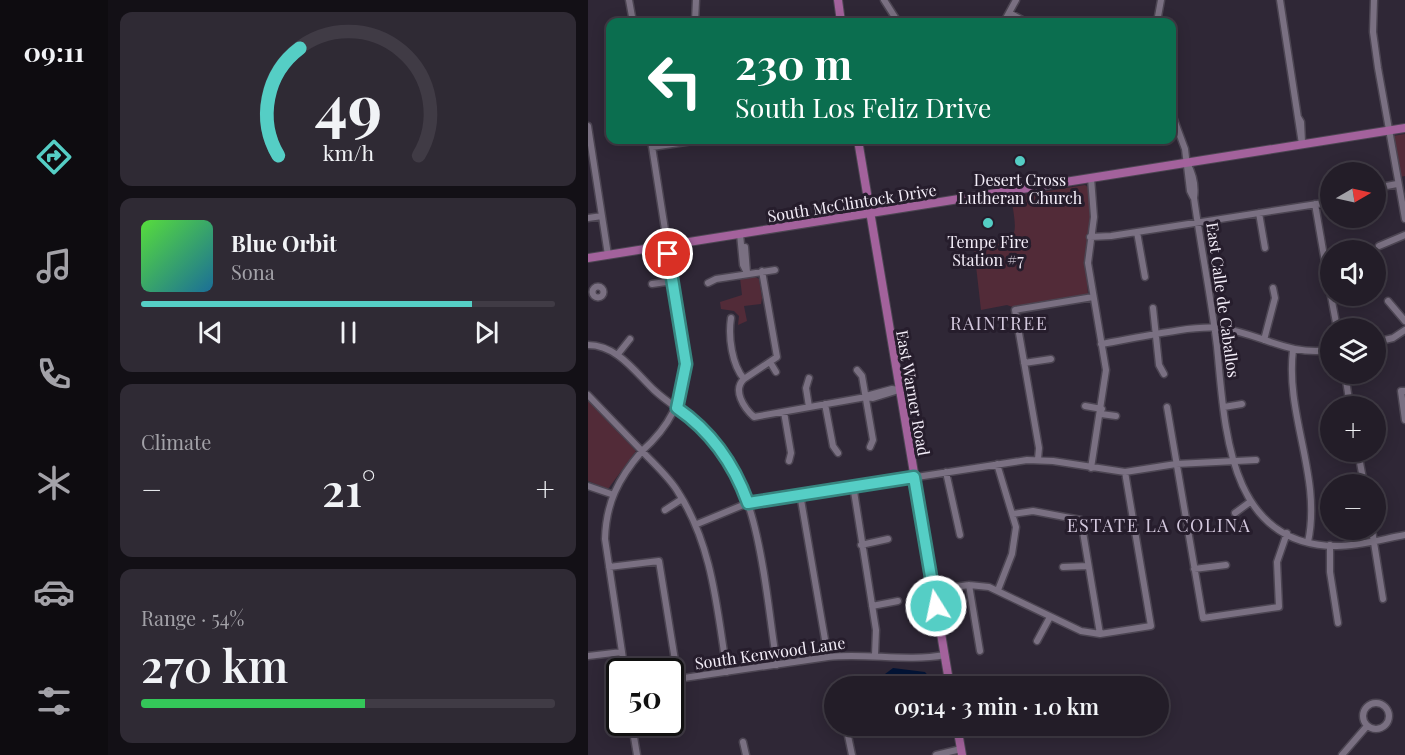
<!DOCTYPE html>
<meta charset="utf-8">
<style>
body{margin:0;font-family:"Playfair Display",serif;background:#2f2a34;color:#f1f3f6;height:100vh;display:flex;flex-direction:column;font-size:22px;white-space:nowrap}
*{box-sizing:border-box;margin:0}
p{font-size:20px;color:#a3a2a8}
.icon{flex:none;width:33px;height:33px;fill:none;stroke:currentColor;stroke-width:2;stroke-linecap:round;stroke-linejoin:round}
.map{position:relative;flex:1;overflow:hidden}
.side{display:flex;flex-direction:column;gap:12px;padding:12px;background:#131016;width:480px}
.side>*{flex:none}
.guide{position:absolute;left:18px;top:18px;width:570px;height:126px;border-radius:12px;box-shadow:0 3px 15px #0003,0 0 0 2px #403b45;background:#0b6e4f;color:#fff;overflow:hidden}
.needle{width:39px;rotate:81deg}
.tools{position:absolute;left:732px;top:162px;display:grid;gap:12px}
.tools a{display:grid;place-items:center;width:66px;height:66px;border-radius:50%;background:#231d28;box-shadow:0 3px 15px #0003,0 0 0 2px #403b45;font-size:30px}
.speed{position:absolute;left:18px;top:658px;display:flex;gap:12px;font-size:30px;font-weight:700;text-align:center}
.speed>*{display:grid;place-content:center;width:78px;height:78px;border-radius:50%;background:#231d28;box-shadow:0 3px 15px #0003,0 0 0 2px #403b45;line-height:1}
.speed .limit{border:3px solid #111;border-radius:9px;background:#fff;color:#111}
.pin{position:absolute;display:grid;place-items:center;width:51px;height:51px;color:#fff;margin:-26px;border:3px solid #fff;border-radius:50%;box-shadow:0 2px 6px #0007}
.me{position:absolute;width:66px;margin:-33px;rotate:350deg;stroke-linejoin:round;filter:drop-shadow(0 0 4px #0008)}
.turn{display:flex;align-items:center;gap:21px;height:126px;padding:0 30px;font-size:27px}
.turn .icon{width:78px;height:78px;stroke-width:2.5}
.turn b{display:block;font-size:42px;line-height:51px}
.big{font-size:45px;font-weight:600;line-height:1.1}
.side .tile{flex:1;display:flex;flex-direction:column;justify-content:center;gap:9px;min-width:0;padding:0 21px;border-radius:12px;background:#2f2a34}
.side .dial{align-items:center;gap:0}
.dial svg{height:156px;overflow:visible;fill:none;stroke:#403b45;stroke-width:7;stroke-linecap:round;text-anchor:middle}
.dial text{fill:#f1f3f6;stroke:none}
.song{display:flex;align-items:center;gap:18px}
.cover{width:72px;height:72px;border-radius:9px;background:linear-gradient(135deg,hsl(110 70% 55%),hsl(200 70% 35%))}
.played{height:6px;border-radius:3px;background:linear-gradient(90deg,#55cec5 80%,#403b45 80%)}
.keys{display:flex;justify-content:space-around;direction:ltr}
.heat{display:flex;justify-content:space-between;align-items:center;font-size:33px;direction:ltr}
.charge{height:9px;border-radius:4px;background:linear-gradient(90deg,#34c759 54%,#403b45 0)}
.trip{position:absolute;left:236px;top:676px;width:345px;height:60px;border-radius:30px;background:#231d28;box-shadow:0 3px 15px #0003,0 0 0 2px #403b45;font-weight:600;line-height:60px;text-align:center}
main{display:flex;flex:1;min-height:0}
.dock{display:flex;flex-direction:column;width:108px;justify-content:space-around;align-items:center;background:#0e0c10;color:#a3a2a8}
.dock .icon{width:42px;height:42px}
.dock .selected{color:#55cec5}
.dock b{font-size:27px;color:#f1f3f6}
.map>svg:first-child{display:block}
.green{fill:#522b38}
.water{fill:#031436}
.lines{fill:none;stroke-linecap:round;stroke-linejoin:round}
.minor-casing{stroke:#4c4552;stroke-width:9}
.major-casing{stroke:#4c4552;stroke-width:10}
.minor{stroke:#7a7082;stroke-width:6}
.major{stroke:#a3629c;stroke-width:8}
.route-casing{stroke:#378680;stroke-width:15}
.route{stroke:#55cec5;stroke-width:10}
.poi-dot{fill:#55cec5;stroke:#261d2c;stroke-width:2}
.labels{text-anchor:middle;stroke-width:6;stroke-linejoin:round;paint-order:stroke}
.poi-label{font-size:16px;fill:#f4eef9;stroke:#261d2c}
.street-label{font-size:16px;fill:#f4eef9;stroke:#261d2c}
.neighbourhood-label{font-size:18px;letter-spacing:1.5px;fill:#d4c9de;stroke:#261d2c}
</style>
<main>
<nav class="dock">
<b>09:11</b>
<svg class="icon selected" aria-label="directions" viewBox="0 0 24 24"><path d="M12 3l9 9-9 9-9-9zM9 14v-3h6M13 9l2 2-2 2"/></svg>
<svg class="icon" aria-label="music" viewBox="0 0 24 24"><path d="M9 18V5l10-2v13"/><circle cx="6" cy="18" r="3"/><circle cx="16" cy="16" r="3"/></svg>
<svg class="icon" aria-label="phone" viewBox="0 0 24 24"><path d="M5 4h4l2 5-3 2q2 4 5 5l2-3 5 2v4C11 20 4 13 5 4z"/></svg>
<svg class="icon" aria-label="climate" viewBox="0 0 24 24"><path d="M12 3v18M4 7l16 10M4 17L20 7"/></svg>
<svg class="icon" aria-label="car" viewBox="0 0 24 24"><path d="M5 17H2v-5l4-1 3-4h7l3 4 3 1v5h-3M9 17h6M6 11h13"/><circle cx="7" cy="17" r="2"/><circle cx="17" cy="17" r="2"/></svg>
<svg class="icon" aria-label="filters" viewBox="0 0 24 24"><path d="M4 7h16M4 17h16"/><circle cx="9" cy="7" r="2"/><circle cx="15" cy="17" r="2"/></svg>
</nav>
<section class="side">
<div class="tile dial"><svg viewBox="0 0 100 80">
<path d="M14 69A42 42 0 1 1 86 69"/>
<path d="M14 69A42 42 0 0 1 25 14" stroke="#55cec5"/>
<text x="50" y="56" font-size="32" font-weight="700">49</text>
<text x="50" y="72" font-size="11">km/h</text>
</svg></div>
<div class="tile">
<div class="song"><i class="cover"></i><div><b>Blue Orbit</b><p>Sona</p></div></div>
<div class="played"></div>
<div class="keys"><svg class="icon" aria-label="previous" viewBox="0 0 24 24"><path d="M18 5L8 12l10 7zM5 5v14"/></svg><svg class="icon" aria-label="pause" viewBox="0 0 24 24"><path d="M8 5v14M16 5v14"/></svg><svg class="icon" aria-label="next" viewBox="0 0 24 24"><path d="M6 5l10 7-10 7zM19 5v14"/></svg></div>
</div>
<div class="tile"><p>Climate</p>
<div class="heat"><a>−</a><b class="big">21°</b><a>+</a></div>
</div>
<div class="tile"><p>Range · 54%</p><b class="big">270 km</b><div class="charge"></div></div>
</section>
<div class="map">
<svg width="817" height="755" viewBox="0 0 817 755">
<rect width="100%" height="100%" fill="#2f2736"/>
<path class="green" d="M817 134V176L812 177 805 136Z
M497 185 502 189 503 209 497 259 500 294 427 308 419 305 393 310 386 248C430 241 431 242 423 197Z
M164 275 171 279 174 298 173 304 156 306 159 321 150 325 151 316 146 311 133 309 132 302 154 295 152 278Z
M0 401 48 451 20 489 0 481Z"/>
<path class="water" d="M305 668 337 672 342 678 339 687H295L297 674Z"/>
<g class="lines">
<g class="minor-casing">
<path id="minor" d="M41 0 45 22
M296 0 310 22
M692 0 714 144
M786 0 785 32 790 68 817 219
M423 14 438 22
M107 22 108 0
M416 22 428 0
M569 22 573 0
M584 114 597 149 602 191 605 197
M710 117 713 122 714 142
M0 126 20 255
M63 140 98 364C94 401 82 426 54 451 66 464 81 477 90 492 125 546 129 610 139 672
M64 147 111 140
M599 163C605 174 608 185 606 198 613 248 623 297 629 347 637 427 639 546 749 546 771 546 795 539 817 535
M503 178 506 217 500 263 518 370 503 468
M788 188 809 184
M727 204 742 291
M671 213 677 248
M0 218 14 216
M549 232 557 277
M152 234 155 265 159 273
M502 237 523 236 742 202
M791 246 817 235
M157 247 159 273
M120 283 128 279 187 270
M64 284 85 281
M4.5 292a5.5 5.5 0 1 1 11 0a5.5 5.5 0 1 1-11 0Z
M743 296 749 328
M800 301 817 321
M565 308 571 365 576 374
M143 318C140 337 144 365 156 379 144 390 156 408 166 417L278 397 285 398 311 390
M676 340 687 298 685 288
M788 342 805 338 817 330
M513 344C544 339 603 325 631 328 673 333 698 356 742 350
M0 345C29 345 47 372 66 390 84 407 106 417 123 436 174 492 177 592 189 665
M705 350C697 415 734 477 720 542
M30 354 42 339
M182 362 188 372
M436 363 463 359
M269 370 274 376 285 440 282 447
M757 374 762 406
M221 378 218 388 221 407
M156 379 189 357 174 271
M817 391H813L817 420
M0 395 54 451C30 479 18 503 17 539L37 672
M278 396 304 389 311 390
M237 404 245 446 250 453
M497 406 514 409
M579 407 615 618 691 607 689 562 699 533
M636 407 654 404
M196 412 203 453 201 461
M513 414 528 416
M770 452 776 484
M450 459 451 448 427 310 505 297
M409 464 428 527 424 554 410 590
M358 472 372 535
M265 485 288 630 287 655
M0 486 23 494
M212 494 240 657
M77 510 94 499
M647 513 662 502
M425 514 445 511 493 520 512 634
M109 524 160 503 439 460 465 461 537 472 588 464 668 460
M784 530 795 599
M273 545 300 539
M742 545V572L750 623
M21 567 71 561 90 679
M475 567 500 566
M606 569 638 565
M381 585 392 651
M346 590 381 585 401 587 493 631 512 634 563 626 537 472
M284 606 310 601
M449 641 462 617
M0 656 34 652
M82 680 240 657C280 653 318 662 357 655
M775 716a13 13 0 1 1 26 0a13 13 0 1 1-26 0Z
M44 725 49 755
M258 726 264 755
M155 742 158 755
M348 755 373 749
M754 755 779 726"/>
</g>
<g class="major-casing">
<path id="major" d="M250 0 253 22
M270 140 362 687
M0 258 817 128
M369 726 374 755"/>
</g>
<use href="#minor" class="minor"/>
<use href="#major" class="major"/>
</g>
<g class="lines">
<g class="route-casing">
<path id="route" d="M80 254 98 364 89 408C124 432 146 464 160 503L326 477 348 606"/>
</g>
<use href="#route" class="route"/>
</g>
<g class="poi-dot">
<circle cx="432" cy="161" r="6"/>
<circle cx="400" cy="223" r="6"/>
</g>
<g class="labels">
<g class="poi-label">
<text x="432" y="186">Desert Cross<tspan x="432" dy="18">Lutheran Church</tspan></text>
<text x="400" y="248">Tempe Fire<tspan x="400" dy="18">Station #7</tspan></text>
</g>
<g class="street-label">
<text transform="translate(264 203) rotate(-9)" y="6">South McClintock Drive</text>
<text transform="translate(635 300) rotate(82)" y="6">East Calle de Caballos</text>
<text transform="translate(325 393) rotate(80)" y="6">East Warner Road</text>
<text transform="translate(182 653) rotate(-8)" y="6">South Kenwood Lane</text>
</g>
<g class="neighbourhood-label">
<text x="411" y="330">RAINTREE</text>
<text x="571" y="532">ESTATE LA COLINA</text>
</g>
</g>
</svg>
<div class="tools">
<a><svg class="needle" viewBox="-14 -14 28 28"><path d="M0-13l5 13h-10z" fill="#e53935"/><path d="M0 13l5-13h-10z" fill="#a3a2a8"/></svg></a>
<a><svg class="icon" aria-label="sound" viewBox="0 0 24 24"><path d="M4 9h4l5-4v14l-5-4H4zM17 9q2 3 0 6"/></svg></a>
<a><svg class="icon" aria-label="layers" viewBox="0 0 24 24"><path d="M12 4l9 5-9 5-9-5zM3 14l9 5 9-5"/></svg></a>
<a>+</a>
<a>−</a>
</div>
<div class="speed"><div class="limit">50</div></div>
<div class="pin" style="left:80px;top:254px;background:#d93025"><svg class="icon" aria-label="arrive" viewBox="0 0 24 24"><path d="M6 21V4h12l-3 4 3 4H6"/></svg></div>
<svg class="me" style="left:348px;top:606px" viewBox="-20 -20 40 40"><circle r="17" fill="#55cec5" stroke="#fff" stroke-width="3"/><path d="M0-11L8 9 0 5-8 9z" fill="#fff"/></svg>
<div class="trip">09:14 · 3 min · 1.0 km</div>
<div class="guide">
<div class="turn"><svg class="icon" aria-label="left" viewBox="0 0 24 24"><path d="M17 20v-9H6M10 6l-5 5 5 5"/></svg><div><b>230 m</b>South Los Feliz Drive</div></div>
</div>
</div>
</main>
